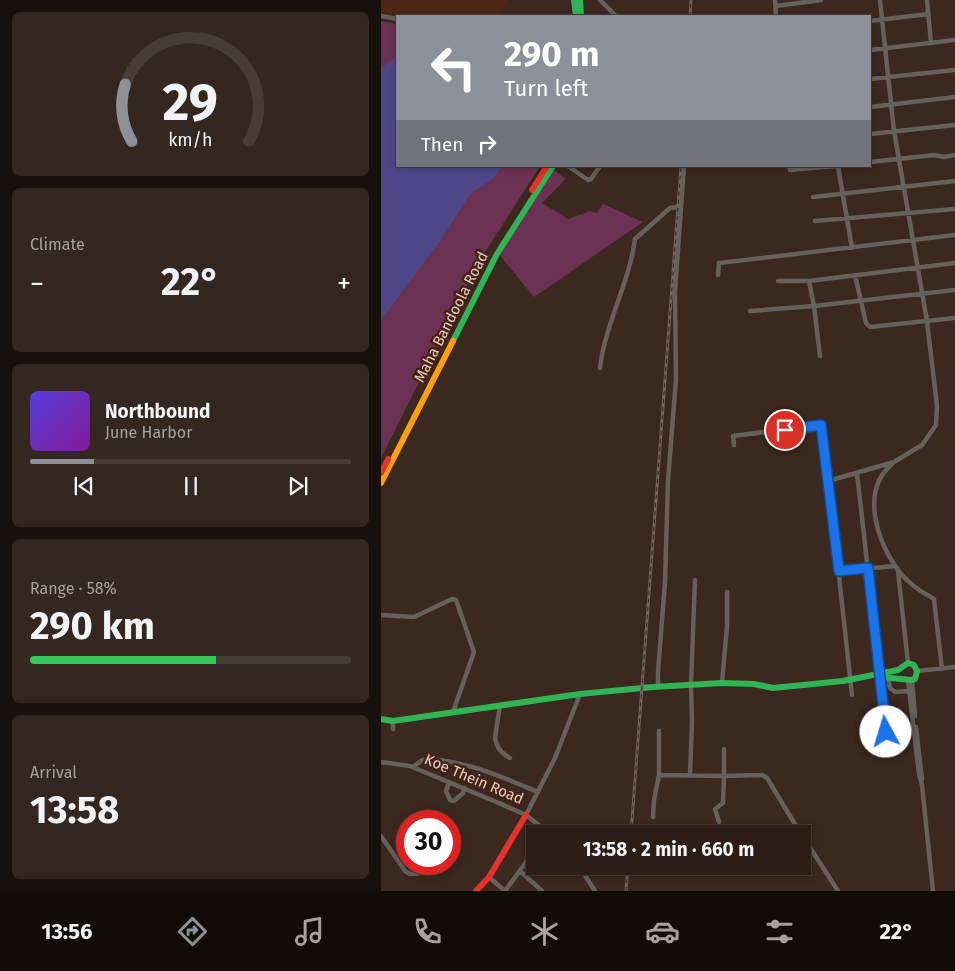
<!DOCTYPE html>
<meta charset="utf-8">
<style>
body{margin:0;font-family:"Fira Sans",sans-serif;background:#342720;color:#f1f3f6;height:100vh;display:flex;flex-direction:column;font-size:19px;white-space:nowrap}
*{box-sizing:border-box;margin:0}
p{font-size:16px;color:#a6a2a1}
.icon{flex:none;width:28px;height:28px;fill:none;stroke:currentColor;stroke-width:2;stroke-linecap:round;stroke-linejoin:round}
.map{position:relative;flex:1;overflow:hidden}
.side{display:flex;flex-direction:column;gap:12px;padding:12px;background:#18100d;width:381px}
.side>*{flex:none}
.top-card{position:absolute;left:15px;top:15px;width:475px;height:152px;border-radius:0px;box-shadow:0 2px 8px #0003,0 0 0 1px #483c36;background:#8c9099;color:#fff;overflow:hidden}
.speed{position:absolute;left:15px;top:810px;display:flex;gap:10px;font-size:25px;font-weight:700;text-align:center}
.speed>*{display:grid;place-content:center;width:65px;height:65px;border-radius:50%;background:#2c1e17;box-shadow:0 2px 8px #0003,0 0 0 1px #483c36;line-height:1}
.speed .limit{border:8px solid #d22;background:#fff;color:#111}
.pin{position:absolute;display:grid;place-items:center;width:42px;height:42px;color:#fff;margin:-21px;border:2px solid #fff;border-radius:50%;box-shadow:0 1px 5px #0007}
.me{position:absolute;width:55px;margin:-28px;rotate:354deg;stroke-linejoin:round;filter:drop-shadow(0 0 4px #0008)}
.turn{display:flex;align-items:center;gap:18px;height:105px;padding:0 25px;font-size:22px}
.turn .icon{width:65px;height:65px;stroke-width:2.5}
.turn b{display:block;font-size:35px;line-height:42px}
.then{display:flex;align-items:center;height:48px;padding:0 25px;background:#0003;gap:10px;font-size:19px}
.big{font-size:38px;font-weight:700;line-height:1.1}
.side .widget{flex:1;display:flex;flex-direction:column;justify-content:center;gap:8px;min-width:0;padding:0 18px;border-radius:8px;background:#342720}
.side .dial{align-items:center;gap:0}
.dial svg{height:130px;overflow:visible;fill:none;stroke:#483c36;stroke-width:7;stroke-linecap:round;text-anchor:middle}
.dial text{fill:#f1f3f6;stroke:none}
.song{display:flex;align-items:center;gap:15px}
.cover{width:60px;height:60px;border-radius:8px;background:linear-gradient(135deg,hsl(250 70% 55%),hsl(290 70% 35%))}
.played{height:5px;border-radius:2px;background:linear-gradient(90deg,#8c9099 20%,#483c36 20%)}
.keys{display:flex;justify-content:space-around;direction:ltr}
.heat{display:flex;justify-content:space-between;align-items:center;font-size:28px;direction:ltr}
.charge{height:8px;border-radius:4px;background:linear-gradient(90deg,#34c759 58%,#483c36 0)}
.trip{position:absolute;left:145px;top:825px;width:285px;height:50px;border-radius:0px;background:#2c1e17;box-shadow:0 2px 8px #0003,0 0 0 1px #483c36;font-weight:700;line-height:50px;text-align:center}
.menu{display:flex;height:80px;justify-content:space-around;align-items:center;background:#120c09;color:#a6a2a1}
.menu .icon{width:35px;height:35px}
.menu .on{color:#8c9099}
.menu b{font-size:22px;color:#f1f3f6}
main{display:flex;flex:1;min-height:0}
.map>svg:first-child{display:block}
.built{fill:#4d2615}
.green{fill:#6c3254}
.water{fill:#4e4888}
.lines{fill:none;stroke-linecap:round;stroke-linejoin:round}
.street{stroke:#66625b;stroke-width:4.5}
.fast{stroke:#30b455;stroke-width:6}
.slow{stroke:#ff9f0a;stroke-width:6}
.jam{stroke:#e5322d;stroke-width:6}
.rail-casing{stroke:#6e645d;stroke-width:3}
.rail{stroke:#462314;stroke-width:1;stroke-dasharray:4;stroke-linecap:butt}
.route-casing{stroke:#114b97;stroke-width:12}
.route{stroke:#1a73e8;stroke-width:9}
.labels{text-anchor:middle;stroke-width:5;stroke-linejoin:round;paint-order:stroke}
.street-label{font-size:15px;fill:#e3ccc2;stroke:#462314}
</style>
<main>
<section class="side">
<div class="widget dial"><svg viewBox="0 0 100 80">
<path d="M14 69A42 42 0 1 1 86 69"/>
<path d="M14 69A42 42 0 0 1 10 34" stroke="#8c9099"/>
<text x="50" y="56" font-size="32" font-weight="700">29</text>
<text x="50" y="72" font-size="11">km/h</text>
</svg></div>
<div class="widget"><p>Climate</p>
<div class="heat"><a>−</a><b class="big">22°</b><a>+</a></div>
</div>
<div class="widget">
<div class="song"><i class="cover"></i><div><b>Northbound</b><p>June Harbor</p></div></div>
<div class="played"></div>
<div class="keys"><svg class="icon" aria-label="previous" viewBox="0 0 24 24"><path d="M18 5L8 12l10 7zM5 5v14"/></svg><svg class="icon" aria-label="pause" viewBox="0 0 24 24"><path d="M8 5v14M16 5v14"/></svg><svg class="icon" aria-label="next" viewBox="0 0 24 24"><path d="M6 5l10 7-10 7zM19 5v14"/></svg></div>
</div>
<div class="widget"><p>Range · 58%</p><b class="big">290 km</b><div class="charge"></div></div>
<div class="widget"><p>Arrival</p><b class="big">13:58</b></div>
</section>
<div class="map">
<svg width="574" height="891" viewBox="0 0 574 891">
<rect width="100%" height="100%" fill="#3b281f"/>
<path class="built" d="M0 0H127L116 16H29L0 12Z"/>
<path class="green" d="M0 21 16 24V166H159L99 260 0 458Z
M170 168 185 179 161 203 187 219 209 211 216 213 222 204 262 222 153 297 117 253Z"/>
<path class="water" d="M16 56V166H122L112 179 89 194 59 241 0 320V68Z"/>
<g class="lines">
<path class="street" d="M219 0 235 16
M394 0 395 16
M546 0 550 43
M395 6 440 0
M0 16 16 19
M489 21 547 14
M489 50 574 40
M489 79 574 70
M489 107 574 97
M489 134 574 125
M489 162 553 155 563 157 574 155
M187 166 207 180 210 179 219 166
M409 166V170L454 166
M457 166 471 248
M432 197 574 181
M434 221 574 209
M337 275 338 263 574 235
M474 275 485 323 489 327 574 318
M397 281H428L574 263
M428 281 433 306 439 356
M369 311 433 306 574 290
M219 368C224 324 248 284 254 239L289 208 297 207
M353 445 352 436 440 425 453 530 471 695
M511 464C479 491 496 541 517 570 525 581 540 592 553 599L561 669
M476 473 505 732
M447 481 513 462 541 445 555 425 556 406 546 321 513 131 499 0
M458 571 514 566
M517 571 527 663
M0 615 33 617 71 599 75 600 93 652 72 712
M536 671 574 667
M507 677 509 688 514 692 528 691
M527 681 538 774 541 785 552 891
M531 681 534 716
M341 683 346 626V592
M277 686V672L284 582 287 480 295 379 294 291 303 166
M119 705 114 738C116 748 120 753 129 758
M12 721V729
M535 727 541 779
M343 749V776L381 775 386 778 420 834
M0 762 29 766 113 801 145 815 169 834
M32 767 40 761 46 759C86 761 121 777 157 792
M278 775 343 776 342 803 334 809 338 822
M309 775 311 722 310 684 314 580
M68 782 65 791 69 800 73 801 82 793 84 788
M145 815 174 758 199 694
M272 817 273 800 278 775V731
M421 835 457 891
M0 836 24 871 29 874 41 873
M198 866 214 891
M139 871 161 891
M108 877 124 891
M124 891 154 850"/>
<path class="fast" d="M193 0 195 16
M199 0 200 16
M72 341 116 254 172 166
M0 719 12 721 199 694 272 687 341 683 373 684 392 688 462 681 517 670 527 663 533 665 536 671 534 679 530 680 499 677"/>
<path class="slow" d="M0 483 72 341"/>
<path class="jam" d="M151 190 166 166
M0 473 7 459
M95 891 108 877 145 815"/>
<g class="rail-casing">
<path id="rail" d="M309 16 310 0
M250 834 300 166
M245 891 247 866"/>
</g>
<use href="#rail" class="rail"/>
</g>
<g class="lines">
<g class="route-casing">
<path id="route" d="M404 430 440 425 458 571 487 568 505 732"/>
</g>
<use href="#route" class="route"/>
</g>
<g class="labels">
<g class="street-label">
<text transform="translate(70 317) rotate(-63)" y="5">Maha Bandoola Road</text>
<text transform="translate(93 779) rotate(23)" y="5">Koe Thein Road</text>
</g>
</g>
</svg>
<div class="speed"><div class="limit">30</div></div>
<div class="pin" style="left:404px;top:430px;background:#d93025"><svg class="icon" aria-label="arrive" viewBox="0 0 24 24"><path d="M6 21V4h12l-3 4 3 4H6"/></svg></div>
<svg class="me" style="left:505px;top:732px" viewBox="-20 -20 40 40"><circle r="19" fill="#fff"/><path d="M0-13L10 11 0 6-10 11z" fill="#1a73e8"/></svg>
<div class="trip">13:58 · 2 min · 660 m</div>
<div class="top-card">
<div class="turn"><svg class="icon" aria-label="left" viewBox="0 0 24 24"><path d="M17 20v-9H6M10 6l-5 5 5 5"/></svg><div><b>290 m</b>Turn left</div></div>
<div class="then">Then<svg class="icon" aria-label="right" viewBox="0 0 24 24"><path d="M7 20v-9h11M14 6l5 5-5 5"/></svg></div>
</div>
</div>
</main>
<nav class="menu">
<b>13:56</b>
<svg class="icon on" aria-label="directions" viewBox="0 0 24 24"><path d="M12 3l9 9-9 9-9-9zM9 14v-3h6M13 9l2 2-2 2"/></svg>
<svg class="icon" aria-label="music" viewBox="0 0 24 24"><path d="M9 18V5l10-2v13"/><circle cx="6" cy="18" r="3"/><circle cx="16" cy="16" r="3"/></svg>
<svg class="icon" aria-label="phone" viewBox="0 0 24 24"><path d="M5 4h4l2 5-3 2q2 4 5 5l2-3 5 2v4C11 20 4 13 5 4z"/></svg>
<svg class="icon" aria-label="climate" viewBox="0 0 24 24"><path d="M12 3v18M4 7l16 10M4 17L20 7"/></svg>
<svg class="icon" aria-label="car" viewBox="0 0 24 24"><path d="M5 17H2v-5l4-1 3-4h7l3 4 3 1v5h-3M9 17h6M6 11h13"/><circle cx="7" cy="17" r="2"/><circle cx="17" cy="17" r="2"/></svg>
<svg class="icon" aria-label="filters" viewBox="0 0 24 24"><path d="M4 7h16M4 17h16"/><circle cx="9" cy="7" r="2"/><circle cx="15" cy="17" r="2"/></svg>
<b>22°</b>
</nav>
